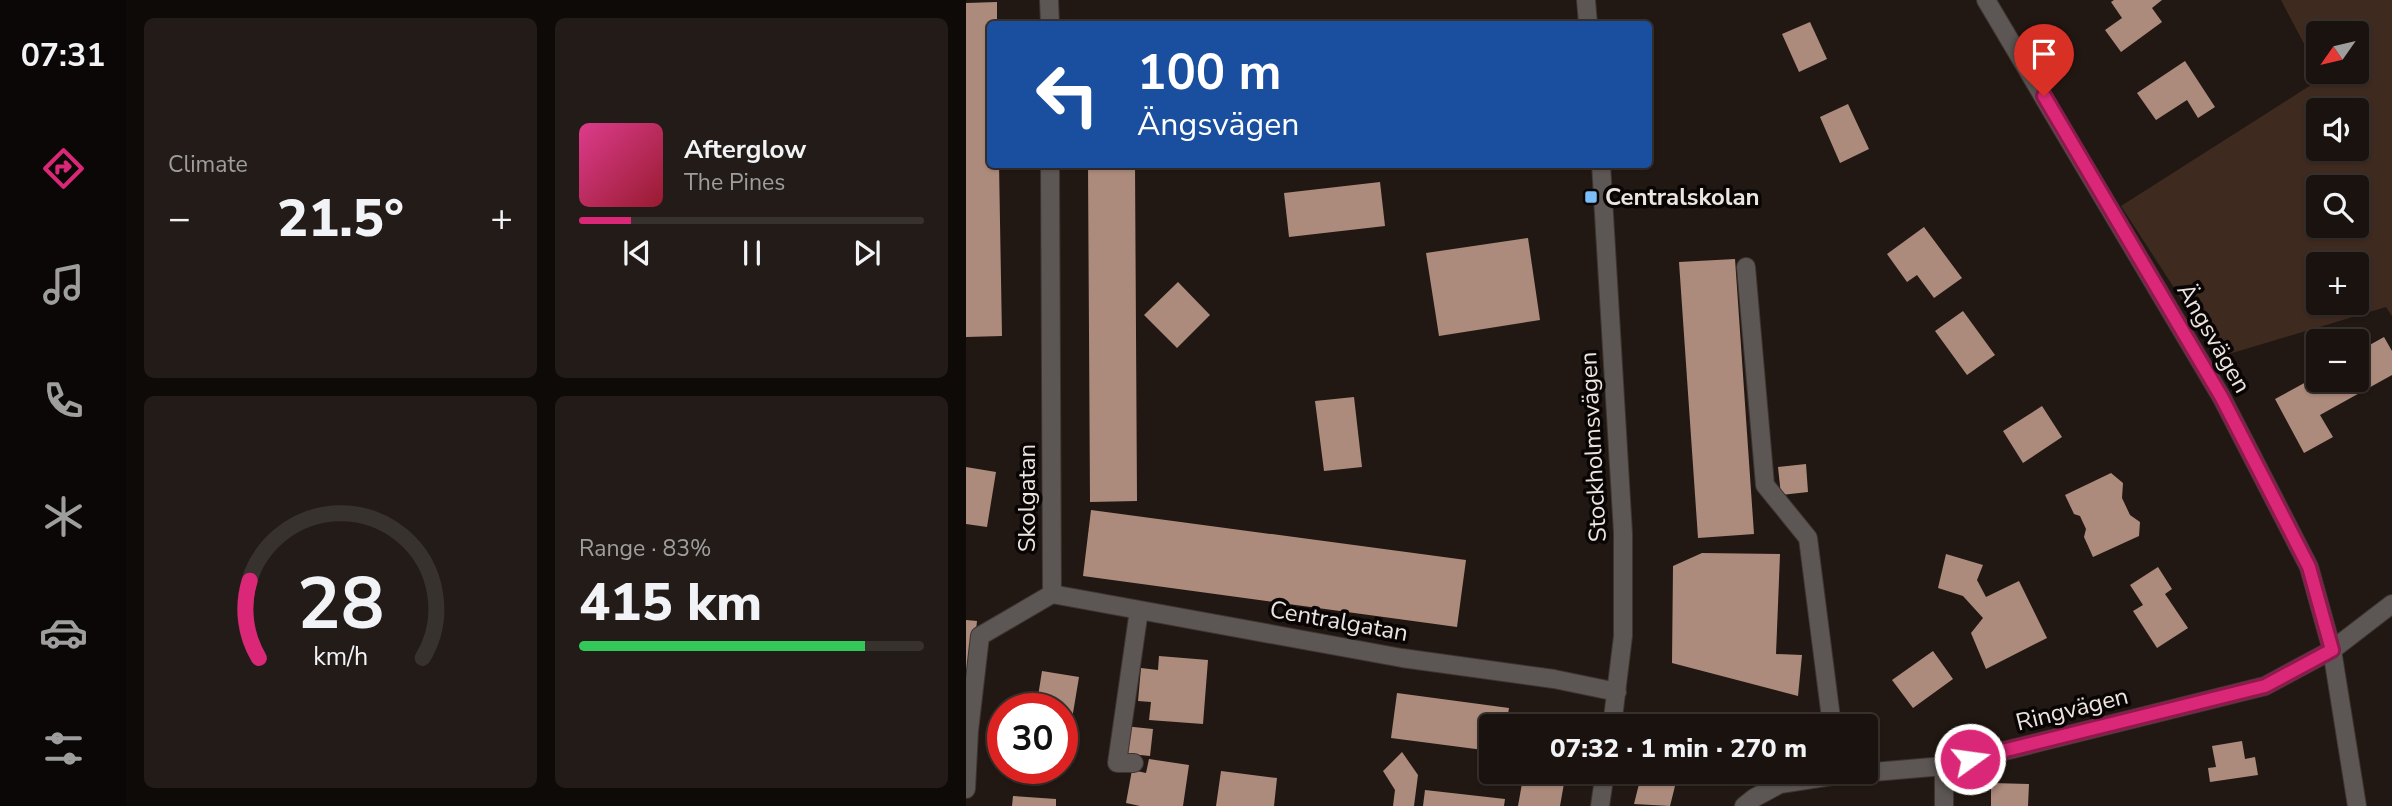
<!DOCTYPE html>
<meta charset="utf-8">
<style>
body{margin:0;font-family:"Nunito Sans",sans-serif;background:#231b17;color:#f1f3f6;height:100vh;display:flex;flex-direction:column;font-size:26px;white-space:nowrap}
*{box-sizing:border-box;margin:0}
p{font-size:23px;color:#9f9e9e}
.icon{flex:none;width:38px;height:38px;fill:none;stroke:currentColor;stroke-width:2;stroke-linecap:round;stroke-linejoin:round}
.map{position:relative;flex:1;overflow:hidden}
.details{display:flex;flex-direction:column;gap:18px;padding:18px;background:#0e0a08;width:840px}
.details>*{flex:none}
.banner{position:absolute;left:21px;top:21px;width:665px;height:147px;border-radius:7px;box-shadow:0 2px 5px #0004,0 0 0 2px #38322e;background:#1a4fa0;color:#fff;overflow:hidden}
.needle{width:46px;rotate:236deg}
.controls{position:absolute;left:1340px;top:21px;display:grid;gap:14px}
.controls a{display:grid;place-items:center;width:63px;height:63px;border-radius:7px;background:#1a120e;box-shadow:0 2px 5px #0004,0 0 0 2px #38322e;font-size:35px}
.speed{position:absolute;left:21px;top:693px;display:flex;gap:14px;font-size:35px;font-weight:700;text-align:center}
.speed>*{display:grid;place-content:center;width:91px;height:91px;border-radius:50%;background:#1a120e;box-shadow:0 2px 5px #0004,0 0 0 2px #38322e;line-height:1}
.speed .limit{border:10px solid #d22;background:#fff;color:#111}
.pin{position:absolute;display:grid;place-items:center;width:60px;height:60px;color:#fff;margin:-72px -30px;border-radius:50% 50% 50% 0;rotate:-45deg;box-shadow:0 0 7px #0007}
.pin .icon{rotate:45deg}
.me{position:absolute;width:77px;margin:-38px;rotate:76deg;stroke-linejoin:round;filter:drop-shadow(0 0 5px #0008)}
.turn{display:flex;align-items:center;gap:24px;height:147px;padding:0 35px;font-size:32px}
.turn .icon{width:91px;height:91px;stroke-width:2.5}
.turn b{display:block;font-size:49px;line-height:60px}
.big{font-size:52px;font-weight:800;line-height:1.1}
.details .widget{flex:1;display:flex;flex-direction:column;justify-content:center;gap:10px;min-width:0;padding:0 24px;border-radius:10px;background:#231b17}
.details .dial{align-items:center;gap:0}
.dial svg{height:182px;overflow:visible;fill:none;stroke:#38322e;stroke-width:7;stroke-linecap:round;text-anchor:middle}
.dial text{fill:#f1f3f6;stroke:none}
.song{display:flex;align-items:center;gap:21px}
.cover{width:84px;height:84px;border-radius:10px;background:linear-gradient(135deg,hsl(330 70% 55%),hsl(350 70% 35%))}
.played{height:7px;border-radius:4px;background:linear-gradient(90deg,#db2777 15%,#38322e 15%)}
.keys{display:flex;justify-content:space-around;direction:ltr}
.heat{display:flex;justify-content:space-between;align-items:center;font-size:38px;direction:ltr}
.charge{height:10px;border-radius:5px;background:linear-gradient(90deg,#34c759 83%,#38322e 0)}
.details .tiles{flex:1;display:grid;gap:18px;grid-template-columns:repeat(2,1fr)}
.trip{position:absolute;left:513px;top:714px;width:399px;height:70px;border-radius:7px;background:#1a120e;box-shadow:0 2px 5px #0004,0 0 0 2px #38322e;font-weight:800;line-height:70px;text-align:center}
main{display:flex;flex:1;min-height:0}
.menu{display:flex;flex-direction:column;width:126px;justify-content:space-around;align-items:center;background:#0a0706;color:#9f9e9e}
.menu .icon{width:49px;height:49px}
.menu .on{color:#db2777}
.menu b{font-size:32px;color:#f1f3f6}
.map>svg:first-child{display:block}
.green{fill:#3f2a20;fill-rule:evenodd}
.building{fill:#ad8b7c}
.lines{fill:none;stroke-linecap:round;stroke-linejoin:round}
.street-casing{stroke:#3e3530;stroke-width:20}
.street{stroke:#5c5654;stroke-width:18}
.route-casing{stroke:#8e194d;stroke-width:18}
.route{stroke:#db2777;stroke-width:12}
.poi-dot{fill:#7bbef8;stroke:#080504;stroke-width:2.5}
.labels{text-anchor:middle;stroke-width:7;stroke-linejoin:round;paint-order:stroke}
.poi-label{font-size:24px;font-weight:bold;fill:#ece4e1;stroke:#080504;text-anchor:start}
.street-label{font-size:24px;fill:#ece4e1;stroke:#080504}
</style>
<main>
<nav class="menu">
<b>07:31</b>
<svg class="icon on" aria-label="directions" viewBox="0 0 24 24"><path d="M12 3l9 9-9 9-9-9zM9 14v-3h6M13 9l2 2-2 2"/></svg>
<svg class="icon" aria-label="music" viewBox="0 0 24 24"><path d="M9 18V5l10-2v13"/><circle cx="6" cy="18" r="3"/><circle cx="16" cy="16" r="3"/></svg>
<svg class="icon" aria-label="phone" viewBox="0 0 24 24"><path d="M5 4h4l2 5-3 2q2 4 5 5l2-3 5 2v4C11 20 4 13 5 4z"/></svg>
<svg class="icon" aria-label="climate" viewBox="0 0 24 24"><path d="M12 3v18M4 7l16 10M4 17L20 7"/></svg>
<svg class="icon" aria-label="car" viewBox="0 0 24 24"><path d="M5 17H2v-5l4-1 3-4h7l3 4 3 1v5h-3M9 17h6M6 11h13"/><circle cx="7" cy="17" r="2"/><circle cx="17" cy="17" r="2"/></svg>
<svg class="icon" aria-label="filters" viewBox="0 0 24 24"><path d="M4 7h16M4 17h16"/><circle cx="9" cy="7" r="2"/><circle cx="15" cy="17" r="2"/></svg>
</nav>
<section class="details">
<div class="tiles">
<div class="widget"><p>Climate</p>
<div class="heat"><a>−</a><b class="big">21.5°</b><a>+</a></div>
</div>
<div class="widget">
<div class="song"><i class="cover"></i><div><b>Afterglow</b><p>The Pines</p></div></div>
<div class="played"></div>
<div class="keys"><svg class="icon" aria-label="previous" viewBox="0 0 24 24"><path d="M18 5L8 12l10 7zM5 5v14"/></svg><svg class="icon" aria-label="pause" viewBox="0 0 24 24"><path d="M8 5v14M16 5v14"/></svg><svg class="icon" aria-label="next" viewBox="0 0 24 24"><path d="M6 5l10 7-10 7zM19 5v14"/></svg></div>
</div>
<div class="widget dial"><svg viewBox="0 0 100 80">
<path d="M14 69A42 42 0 1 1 86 69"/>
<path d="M14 69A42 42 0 0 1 10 35" stroke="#db2777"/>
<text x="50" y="56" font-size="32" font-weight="700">28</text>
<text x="50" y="72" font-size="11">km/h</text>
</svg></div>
<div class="widget"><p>Range · 83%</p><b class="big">415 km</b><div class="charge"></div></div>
</div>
</section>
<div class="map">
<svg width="1426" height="806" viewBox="0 0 1426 806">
<rect width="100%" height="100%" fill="#221813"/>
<path class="green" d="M1315 0H1426V316L1420 307 1253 357 1155 206 1356 78ZM1391 33V72H1353V33ZM1353 110H1391V149H1353ZM1353 187H1391V226H1353ZM1353 264H1391V303H1353Z"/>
<path class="building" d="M1148 0H1196L1186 8 1196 22 1155 52 1139 30 1156 18 1145 2Z
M31 2V24H24V164H33L36 336 0 337V3Z
M844 22 861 59 833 72 816 34Z
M1219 61 1249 107 1232 118 1221 100 1190 120 1171 93Z
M882 104 903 149 874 163 854 117Z
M122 164H169L171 501 124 502Z
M414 182 419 226 323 237 318 193Z
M958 227 996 278 968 298 951 275 941 282 921 254Z
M562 238 574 320 473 336 460 253Z
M769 259 788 534 732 538 713 262Z
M212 282 244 315 211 348 178 315Z
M997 311 1029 355 1001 375 969 331Z
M1418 337 1426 351V375L1354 415 1367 437 1338 453 1309 399 1353 375V380H1391V352Z
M388 397 396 467 358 471 349 401Z
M1076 406 1096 437 1057 463 1037 431Z
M840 464 842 492 815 495 812 467Z
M0 467 30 472 21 527 0 524Z
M1145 473 1157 483 1156 498 1164 515 1174 522 1173 536 1127 557 1118 537 1120 529 1114 516 1108 514 1099 495Z
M125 510 500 560 491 627 117 576Z
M736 553 814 554 810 654 836 655 832 696 706 663 707 566Z
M980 554 1017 565 1011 580 1020 597 1053 581 1081 638 1020 669 1005 633 1017 618 997 596 972 588Z
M1192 567 1206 589 1199 594 1222 628 1191 648 1167 611 1177 605 1164 585Z
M0 620 11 621 2 702H0Z
M967 651 987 679 947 708 926 680Z
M193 656 242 660 237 724 183 720 185 702 172 701 175 668 192 670Z
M76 671 113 677 105 725 96 724V709H70Z
M431 693 543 708 540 726H525V751L425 738Z
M158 726 187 729 184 756 155 753Z
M1276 741 1279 759 1289 757 1292 775 1244 782 1242 768 1250 767 1246 746Z
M436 752 452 775 448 806H427L429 790 417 771Z
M183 759 223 765 217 806H174L160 803 166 770 180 773Z
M255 771 311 778 308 806H250Z
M558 772H600L594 806H552Z
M676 772 711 778 704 806 668 804Z
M1025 783 1063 784 1062 806H1025Z
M459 790 539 799 538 806H457Z
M47 796 90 799V806H46Z"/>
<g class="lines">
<g class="street-casing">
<path id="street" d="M83 0 84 24
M620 0 622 24
M1020 0 1256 398 1343 567 1366 650 1391 806
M84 164 86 594
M635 164 657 533V636L646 726
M780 267 799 485 842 538 866 726
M86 594 436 658 588 679 651 692
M168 763H151L173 610
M978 766V806
M0 789 3 731 14 636 86 594
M634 806 639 772
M778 806 788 798 814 784 872 775 978 766 1299 686 1366 650 1426 604"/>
</g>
<use href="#street" class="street"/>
</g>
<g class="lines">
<g class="route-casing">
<path id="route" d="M1004 759 1299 686 1366 650 1343 567 1256 398 1078 96"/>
</g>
<use href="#route" class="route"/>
</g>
<rect class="poi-dot" x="618" y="190" width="14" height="14" rx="3.5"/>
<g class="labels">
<g class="poi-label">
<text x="639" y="205">Centralskolan</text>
</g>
<g class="street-label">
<text transform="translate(1248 338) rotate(60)" y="8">Ängsvägen</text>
<text transform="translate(627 447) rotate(-93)" y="8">Stockholmsvägen</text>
<text transform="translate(61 498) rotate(-90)" y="8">Skolgatan</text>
<text transform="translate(373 621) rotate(10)" y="8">Centralgatan</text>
<text transform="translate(1106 709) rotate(-14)" y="8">Ringvägen</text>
</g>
</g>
</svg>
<div class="controls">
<a><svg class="needle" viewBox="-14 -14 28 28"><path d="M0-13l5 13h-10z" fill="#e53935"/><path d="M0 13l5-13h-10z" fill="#9f9e9e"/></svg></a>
<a><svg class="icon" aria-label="sound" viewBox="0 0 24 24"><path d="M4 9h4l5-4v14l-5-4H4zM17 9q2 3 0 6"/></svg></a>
<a><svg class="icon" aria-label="search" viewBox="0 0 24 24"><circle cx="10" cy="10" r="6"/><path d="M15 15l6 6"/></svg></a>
<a>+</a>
<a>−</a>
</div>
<div class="speed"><div class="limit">30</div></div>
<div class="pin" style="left:1078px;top:96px;background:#d93025"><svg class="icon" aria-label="arrive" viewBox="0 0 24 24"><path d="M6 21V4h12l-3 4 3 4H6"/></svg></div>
<svg class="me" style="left:1004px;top:759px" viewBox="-20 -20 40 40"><circle r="17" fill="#db2777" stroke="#fff" stroke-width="3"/><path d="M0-11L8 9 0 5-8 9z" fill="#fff"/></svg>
<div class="trip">07:32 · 1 min · 270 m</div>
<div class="banner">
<div class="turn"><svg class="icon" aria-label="left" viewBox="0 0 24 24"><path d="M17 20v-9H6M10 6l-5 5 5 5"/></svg><div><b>100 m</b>Ängsvägen</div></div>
</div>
</div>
</main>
